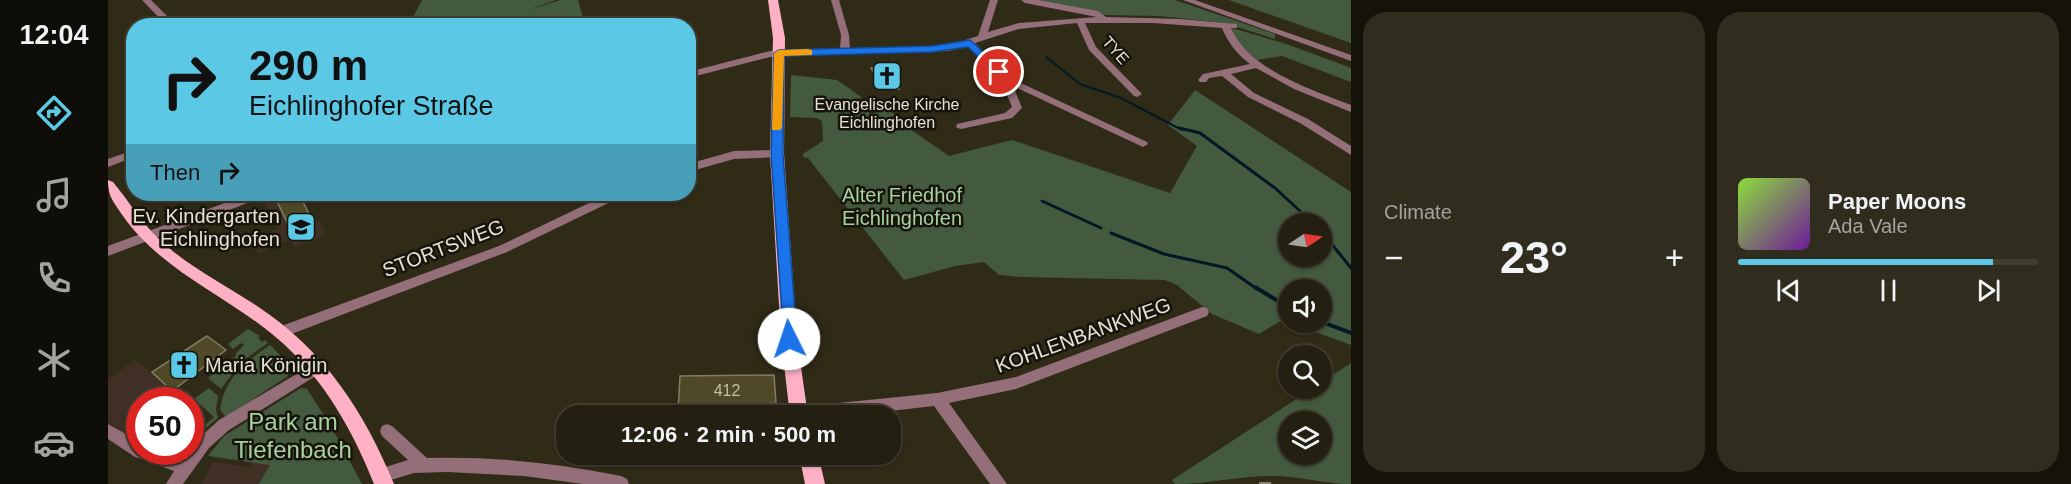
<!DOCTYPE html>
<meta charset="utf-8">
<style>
body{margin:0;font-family:Helvetica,sans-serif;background:#302d1f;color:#f1f3f6;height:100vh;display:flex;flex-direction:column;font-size:22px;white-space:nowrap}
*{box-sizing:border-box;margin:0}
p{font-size:20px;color:#a3a39f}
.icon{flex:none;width:33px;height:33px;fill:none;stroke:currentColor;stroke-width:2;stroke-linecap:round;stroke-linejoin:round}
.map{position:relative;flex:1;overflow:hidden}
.drawer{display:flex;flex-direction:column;gap:12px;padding:12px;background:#141209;width:720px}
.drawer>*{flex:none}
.banner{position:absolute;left:18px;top:18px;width:570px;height:183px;border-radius:24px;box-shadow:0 2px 4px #0004,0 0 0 2px #413e31;background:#5bc8e6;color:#111;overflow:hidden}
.needle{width:39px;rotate:77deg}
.fabs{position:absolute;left:1170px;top:213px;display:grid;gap:12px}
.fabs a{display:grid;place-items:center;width:54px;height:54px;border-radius:50%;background:#242011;box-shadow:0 2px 4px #0004,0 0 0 2px #413e31;font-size:30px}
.speed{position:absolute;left:18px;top:387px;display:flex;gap:12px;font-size:30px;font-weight:700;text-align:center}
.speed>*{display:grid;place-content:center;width:78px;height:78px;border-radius:50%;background:#242011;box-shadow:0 2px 4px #0004,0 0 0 2px #413e31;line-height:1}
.speed .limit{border:9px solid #d22;background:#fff;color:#111}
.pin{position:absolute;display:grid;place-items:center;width:51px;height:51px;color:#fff;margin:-26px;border:3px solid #fff;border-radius:50%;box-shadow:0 2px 6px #0007}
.me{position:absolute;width:66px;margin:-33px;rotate:356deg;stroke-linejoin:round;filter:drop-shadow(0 0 4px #0008)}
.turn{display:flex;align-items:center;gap:21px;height:126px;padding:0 24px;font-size:27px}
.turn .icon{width:78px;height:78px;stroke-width:2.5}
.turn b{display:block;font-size:42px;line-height:51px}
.then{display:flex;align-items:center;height:57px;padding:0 24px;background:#0003;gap:12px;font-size:22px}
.big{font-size:45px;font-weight:800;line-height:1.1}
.drawer .tile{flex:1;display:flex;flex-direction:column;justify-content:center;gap:9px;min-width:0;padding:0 21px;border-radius:24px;background:#302d1f}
.song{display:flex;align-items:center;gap:18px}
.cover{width:72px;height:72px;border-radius:9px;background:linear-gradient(135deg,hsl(90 70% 55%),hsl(280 70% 35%))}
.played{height:6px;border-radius:3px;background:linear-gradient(90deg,#5bc8e6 85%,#413e31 85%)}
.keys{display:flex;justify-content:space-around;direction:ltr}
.heat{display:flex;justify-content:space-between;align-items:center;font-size:33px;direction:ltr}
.drawer .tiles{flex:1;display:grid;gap:12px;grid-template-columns:repeat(2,1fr)}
.trip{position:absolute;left:448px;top:405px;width:345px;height:60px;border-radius:24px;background:#242011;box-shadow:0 2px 4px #0004,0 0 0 2px #413e31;font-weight:800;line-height:60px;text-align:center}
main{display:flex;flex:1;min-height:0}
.dock{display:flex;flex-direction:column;width:108px;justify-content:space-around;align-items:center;background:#0e0d07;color:#a3a39f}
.dock .icon{width:42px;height:42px}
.dock .current{color:#5bc8e6}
.dock b{font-size:27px;color:#f1f3f6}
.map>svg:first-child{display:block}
.education{fill:#3f2f24}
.green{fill:#435a3f;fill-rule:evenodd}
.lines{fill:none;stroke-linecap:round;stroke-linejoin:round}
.stream-far2{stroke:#001925;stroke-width:2}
.stream-far1{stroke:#001925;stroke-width:3}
.stream{stroke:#001925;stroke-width:4}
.building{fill:#504927;stroke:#817c64;stroke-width:1.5}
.minor{fill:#946e78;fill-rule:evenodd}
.major{fill:#feb0c5;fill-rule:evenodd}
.rail{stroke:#878272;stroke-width:4;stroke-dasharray:12 12;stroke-linecap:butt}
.route{fill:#1a73e8;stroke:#114b97;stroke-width:1.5}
.slow{fill:#f59e0b}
.labels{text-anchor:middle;stroke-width:5;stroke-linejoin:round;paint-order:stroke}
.far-street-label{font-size:16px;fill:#e5e2d5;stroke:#16140b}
.far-poi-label{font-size:16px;fill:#e5e2d5;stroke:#16140b}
.number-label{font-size:16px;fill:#c0bcaa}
.park-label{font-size:20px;fill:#a7d1a0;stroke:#16140b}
.poi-label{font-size:20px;fill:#e5e2d5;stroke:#16140b;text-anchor:end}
.street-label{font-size:20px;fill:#e5e2d5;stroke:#16140b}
.near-park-label{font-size:24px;fill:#a7d1a0;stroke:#16140b}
</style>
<main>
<nav class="dock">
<b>12:04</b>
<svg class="icon current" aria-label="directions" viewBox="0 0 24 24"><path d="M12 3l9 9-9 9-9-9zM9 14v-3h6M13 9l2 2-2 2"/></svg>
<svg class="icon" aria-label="music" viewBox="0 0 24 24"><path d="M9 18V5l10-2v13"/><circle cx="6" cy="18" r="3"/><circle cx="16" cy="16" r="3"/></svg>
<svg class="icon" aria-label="phone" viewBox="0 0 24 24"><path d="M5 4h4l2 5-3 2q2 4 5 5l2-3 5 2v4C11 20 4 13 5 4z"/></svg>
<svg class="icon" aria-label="climate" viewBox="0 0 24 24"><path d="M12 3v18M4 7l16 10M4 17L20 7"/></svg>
<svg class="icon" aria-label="car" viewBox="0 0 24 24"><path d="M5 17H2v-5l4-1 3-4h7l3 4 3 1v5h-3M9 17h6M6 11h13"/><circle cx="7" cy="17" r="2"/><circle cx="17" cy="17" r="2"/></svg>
</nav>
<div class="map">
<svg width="1243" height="484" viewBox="0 0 1243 484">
<rect width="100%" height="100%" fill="#302b17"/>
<path class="education" d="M167 199 180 224 185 226 203 218 213 222 218 234 187 248 182 239 150 254 143 241 170 229 157 203Z
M27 360 78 400H32L31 444 0 423V379Z
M105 462 142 467 145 462 163 465 151 484H93Z"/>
<path class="green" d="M314 0H448L420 10 453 0H470L477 25H381L386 21 375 25H306L304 19Z
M921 0H1067L1167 34V39L1129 27 1126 24 1052 16 997 15Z
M1121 0H1243V43Z
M1124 28 1178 44 1243 68V82L1174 56 1149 60 1126 39Z
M683 75 729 80 752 96 762 114 780 109 788 115 786 118 841 156 904 140 1062 193 1089 146 1060 125 1087 90 1243 192V345L1183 323 1214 322V290H1180V322L1174 320 1151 334 1104 314 1069 285 1057 280 914 277 891 275 876 262 847 266 796 280 700 158 695 157V154L715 141 714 121 708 118 682 117ZM1180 224H1214V256H1180Z
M140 329 152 336 150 338 154 342 157 340 160 343 133 362 113 389 100 378 127 357 129 352 136 345 133 343 125 349 120 344Z
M162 345 182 365 180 376 118 417 112 410C117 378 136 363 162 345Z
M1243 363V484C1217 484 1191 476 1164 476 1131 476 1100 484 1067 484L1064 480 1204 389 1214 388V382ZM1180 422H1214V454H1180Z
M101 388 110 396 108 410 110 418 93 432 92 429 106 417 86 399Z
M193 388 199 389 224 428 254 484H151L162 465 100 456 116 436Z"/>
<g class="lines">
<path class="stream-far2" d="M938 57 972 84 1013 98 1074 130"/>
<path class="stream-far1" d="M1071 128 1092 133 1167 188 1206 224
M934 201 993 228
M1214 232 1243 268
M1003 233 1056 254 1119 268 1149 289"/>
<path class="stream" d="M1147 287 1180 307
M1214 322 1243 333"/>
</g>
<path class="building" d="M778 66 789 81H786L791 89 774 87 763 68Z
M170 194H191L203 218 184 226 183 223 180 224 166 195Z
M99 336 118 350 64 391 44 372Z
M666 375 668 403 657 404V408H646V404H603V412H570L572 376Z"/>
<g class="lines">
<path class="minor" d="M34 0H43L69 26H59Z
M723 0H731L741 35 742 49 841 45 870 36 882 0H890L880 32 911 23 989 17 917 3 913 0H930L990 11 998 17 1072 19 1129 24V28H1123C1141 70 1203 89 1243 105V112L1186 89 1148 68 1123 74 1146 93 1200 119 1243 146V155L1192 123 1140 97 1114 76 1101 78 1098 82H1092L1090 80 1095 74 1142 64C1129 54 1120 43 1114 28L1045 23H977L988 47 1032 92 1034 94 1029 97 1026 96 981 50 969 23 911 29 867 43 900 77 1039 142 1040 144 1035 147 905 86 914 108 904 118 853 129 849 128 848 126 849 124 897 113 904 107 893 80 860 46 841 51 662 57 580 78V72L662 51 732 49 733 35Z
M1075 0H1087L1243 55V61Z
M26 150V157L0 167V159Z
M669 150 673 151 674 154 673 157 626 159 580 172V164L626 151Z
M141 194H157L155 197 0 256V246Z
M500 194H515L513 197 399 252 173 338 168 336 166 332 168 328 391 246Z
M1094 307 1099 308 1101 312 1099 316 908 389 841 403 899 484H882L826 406 738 416 684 414 686 409 691 407 829 393 908 377Z
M209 362 214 364 216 368 214 372 121 430 101 448 75 484H58L66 471 27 457 0 439V424L32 442V452H52L75 459 82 452 91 438 111 420Z
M279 424 284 426 319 458C384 456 449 463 513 476L519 479 521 484H475L416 476 339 472 306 473 273 483 268 480 265 475 268 470 300 460 274 436 272 431 274 426Z"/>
<path class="major" d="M660 0H670L677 38 676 154 689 339 700 416H682L673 339 662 154 665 38Z
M0 180 5 182C20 200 33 222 51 239 79 266 116 284 149 306 216 350 256 411 286 484H266C247 436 222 390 185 353 133 300 59 278 15 216 6 202 0 198 0 180Z
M691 454H710L717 484H697Z"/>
<path class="rail" d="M1151 484H1175"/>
</g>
<path class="route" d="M862 40 895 70V74H888L860 47 824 52 676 56 675 154 689 339 681 346 676 344 663 154 666 53 671 50 824 46Z"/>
<path class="slow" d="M700 49 704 50V55L676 56 674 128 672 130H664L666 53 671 50Z"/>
<defs>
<g id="church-square" transform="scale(1.5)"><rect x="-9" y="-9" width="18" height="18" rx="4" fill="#5bc8e6" stroke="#16140b"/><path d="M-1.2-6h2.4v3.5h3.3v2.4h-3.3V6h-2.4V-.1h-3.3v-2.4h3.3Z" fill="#111"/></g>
<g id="school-square" transform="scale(1.5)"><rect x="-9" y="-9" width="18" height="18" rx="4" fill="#5bc8e6" stroke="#16140b"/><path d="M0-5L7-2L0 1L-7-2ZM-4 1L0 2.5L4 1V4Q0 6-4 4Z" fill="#111"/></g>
</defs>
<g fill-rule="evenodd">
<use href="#church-square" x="779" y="76"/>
<use href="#school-square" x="193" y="227"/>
<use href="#church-square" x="76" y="365"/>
</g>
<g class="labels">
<g class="far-street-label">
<text transform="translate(1008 50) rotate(49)" y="6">TYE</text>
</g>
<g class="far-poi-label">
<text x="779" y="110">Evangelische Kirche<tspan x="779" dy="18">Eichlinghofen</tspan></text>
</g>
<g class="number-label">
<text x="619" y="396">412</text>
</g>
<g class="park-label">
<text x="794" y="202">Alter Friedhof<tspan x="794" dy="23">Eichlinghofen</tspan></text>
</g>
<g class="poi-label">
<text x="172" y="223">Ev. Kindergarten<tspan x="172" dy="23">Eichlinghofen</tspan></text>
<text x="97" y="372" text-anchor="start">Maria Königin</text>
</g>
<g class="street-label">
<text transform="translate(335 248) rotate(-21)" y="7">STORTSWEG</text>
<text transform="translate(975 335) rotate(-20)" y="7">KOHLENBANKWEG</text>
</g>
<g class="near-park-label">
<text x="185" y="430">Park am<tspan x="185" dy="28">Tiefenbach</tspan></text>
</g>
</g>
</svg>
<div class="fabs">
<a><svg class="needle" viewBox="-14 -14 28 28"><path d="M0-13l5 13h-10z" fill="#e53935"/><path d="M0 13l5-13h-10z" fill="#a3a39f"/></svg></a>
<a><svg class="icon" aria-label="sound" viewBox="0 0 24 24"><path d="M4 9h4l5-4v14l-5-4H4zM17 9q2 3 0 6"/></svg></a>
<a><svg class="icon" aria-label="search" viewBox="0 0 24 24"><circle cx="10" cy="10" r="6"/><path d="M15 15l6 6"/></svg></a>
<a><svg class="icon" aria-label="layers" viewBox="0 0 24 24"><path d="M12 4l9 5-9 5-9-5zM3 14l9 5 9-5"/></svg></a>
</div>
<div class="speed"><div class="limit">50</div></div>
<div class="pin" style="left:891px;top:72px;background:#d93025"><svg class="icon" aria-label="arrive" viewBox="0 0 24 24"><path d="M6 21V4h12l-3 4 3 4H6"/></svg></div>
<svg class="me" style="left:681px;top:339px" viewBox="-20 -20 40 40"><circle r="19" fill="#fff"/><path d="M0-13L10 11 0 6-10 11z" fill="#1a73e8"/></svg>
<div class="trip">12:06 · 2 min · 500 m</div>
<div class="banner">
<div class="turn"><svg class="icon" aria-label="right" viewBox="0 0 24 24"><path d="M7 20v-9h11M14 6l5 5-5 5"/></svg><div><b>290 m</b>Eichlinghofer Straße</div></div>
<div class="then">Then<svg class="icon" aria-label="right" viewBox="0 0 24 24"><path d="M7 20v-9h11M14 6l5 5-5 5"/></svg></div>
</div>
</div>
<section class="drawer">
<div class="tiles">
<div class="tile"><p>Climate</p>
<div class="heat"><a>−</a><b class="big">23°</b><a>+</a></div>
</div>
<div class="tile">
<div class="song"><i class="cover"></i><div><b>Paper Moons</b><p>Ada Vale</p></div></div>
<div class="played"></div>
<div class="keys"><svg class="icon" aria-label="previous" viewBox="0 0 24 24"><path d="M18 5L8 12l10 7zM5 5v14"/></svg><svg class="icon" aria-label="pause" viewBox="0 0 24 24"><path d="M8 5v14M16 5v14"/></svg><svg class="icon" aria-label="next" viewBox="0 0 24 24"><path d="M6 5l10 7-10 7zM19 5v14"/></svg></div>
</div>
</div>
</section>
</main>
